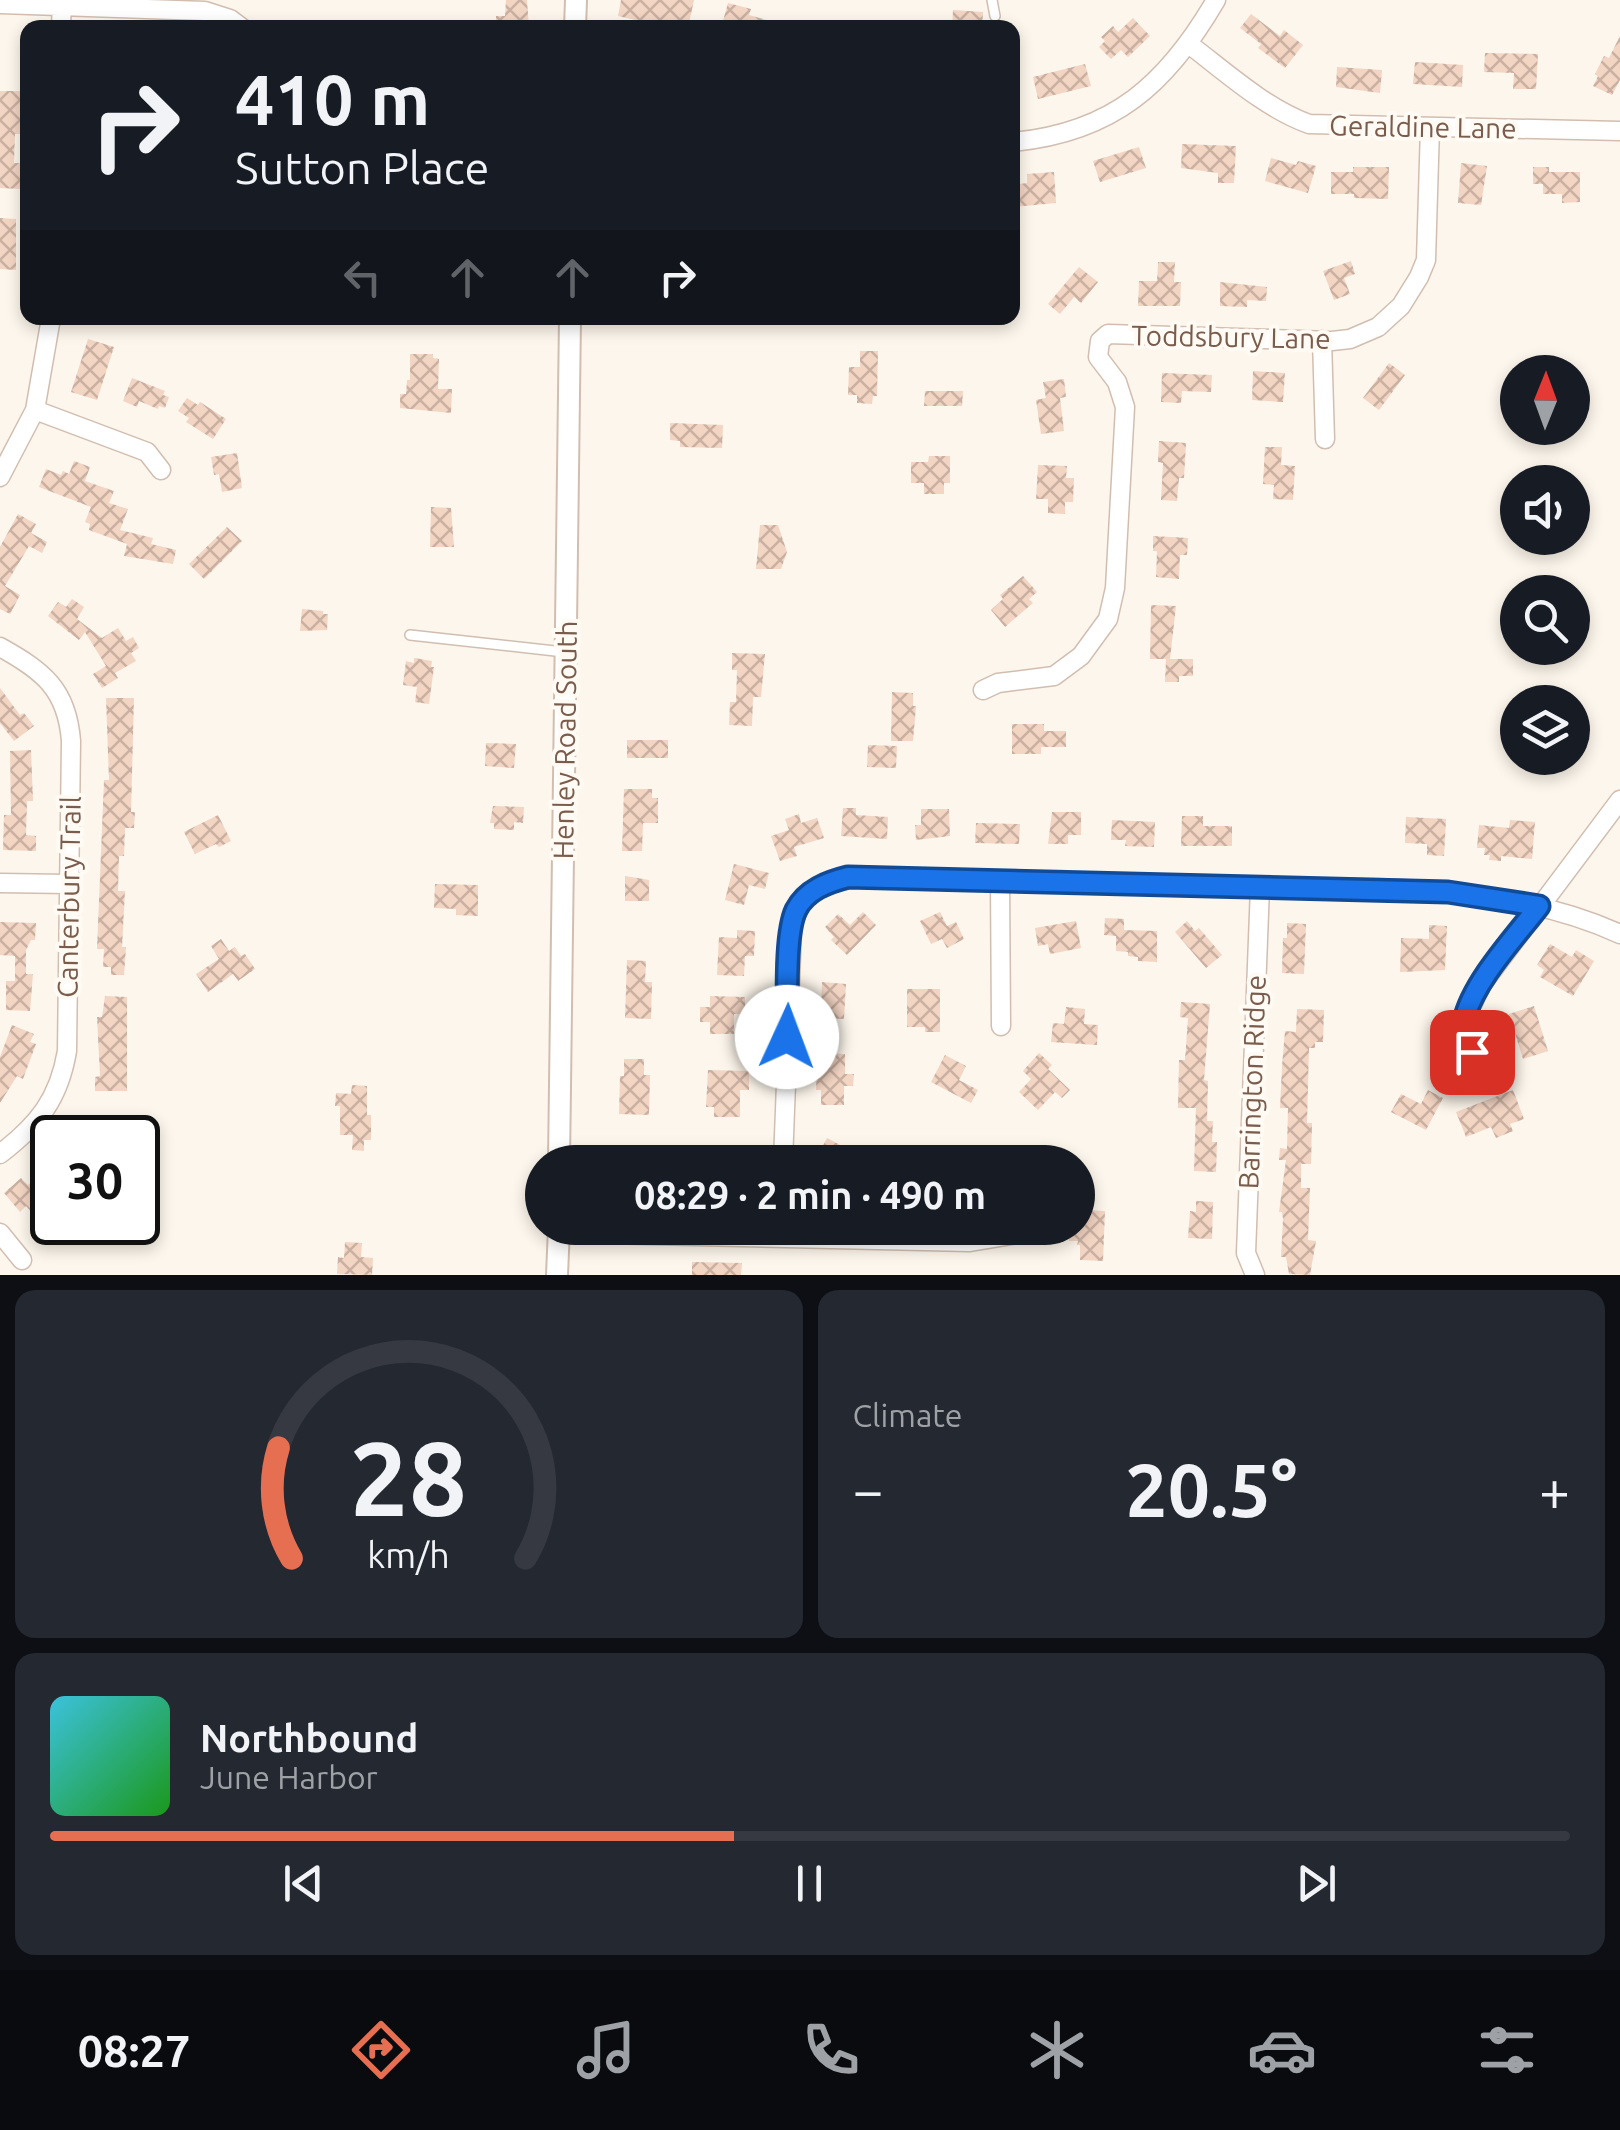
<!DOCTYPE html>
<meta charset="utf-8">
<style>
body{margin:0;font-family:Ubuntu,sans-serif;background:#242831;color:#f1f3f6;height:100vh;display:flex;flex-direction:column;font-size:38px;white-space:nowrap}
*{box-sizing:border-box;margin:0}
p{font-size:32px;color:#9ea1a6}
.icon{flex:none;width:55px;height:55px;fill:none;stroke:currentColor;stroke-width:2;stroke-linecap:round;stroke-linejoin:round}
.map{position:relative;height:1275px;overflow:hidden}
.sheet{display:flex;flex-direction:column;gap:15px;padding:15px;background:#0d0f14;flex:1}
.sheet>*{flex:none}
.banner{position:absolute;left:20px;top:20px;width:1000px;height:305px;border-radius:20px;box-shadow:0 5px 15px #0003;background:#171b24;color:#f1f3f6;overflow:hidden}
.needle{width:65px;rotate:1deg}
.fabs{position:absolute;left:1500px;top:355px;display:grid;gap:20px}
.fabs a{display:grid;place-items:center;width:90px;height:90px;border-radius:50%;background:#171b24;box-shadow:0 5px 15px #0003;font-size:50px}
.speed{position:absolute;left:30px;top:1115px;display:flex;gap:20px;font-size:50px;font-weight:700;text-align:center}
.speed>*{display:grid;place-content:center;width:130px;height:130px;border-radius:50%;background:#171b24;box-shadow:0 5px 15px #0003;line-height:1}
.speed .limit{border:5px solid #111;border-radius:15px;background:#fff;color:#111}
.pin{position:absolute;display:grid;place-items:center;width:85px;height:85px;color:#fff;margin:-42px;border-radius:20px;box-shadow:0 5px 15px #0006}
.me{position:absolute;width:110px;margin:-55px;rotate:2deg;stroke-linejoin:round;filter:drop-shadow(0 0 8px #0008)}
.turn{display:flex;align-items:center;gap:35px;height:210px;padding:0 50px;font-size:45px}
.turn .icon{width:130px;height:130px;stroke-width:2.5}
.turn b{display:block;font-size:70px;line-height:85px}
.lanes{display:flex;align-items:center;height:95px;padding:0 50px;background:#0003;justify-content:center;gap:50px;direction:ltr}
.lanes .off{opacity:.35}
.big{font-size:75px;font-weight:600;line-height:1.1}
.sheet .tile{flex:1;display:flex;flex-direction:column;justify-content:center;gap:15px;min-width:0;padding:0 35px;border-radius:20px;background:#242831}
.sheet .dial{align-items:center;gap:0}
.dial svg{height:260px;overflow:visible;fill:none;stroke:#363941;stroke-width:7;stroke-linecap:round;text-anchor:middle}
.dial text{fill:#f1f3f6;stroke:none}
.song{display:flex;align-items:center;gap:30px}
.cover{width:120px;height:120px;border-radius:15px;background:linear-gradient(135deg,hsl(190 70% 55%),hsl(120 70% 35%))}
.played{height:10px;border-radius:5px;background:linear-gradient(90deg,#e76f51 45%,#363941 45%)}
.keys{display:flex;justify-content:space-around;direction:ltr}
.heat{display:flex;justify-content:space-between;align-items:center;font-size:55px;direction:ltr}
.sheet .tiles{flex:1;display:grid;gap:15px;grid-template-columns:1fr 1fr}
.tile:last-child{grid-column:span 2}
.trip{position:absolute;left:525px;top:1145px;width:570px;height:100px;border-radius:50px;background:#171b24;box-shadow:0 5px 15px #0003;font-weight:600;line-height:100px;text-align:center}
.tabs{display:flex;height:160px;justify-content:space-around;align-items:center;background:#090b0e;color:#9ea1a6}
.tabs .icon{width:70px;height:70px}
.tabs .selected{color:#e76f51}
.tabs b{font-size:45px;color:#f1f3f6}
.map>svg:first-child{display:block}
.building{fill:url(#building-cross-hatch)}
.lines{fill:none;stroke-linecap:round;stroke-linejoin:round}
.service-casing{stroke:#d1beb0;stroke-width:12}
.minor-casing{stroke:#d1beb0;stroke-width:21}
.tertiary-casing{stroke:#d1beb0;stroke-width:24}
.service{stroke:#fff;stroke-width:9}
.minor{stroke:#fff;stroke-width:18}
.tertiary{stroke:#fff;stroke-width:20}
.route-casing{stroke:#114b97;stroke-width:25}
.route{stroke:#1a73e8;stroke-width:18}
.labels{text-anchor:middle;stroke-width:8;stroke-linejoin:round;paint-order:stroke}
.street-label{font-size:28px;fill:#7a5c4d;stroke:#fffaf3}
</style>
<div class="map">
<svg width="1620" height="1275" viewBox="0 0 1620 1275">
<defs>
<pattern id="building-cross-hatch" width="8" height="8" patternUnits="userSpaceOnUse" patternTransform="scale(2.5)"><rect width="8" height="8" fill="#f3d5c3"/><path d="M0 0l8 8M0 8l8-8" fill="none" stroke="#cab0a1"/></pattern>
</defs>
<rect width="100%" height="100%" fill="#fdf6ec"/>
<path class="building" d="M506 0H527L529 28H496V16H505Z
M621 0H694L688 28H670L618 16Z
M728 3 751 9 749 15 781 24 780 28H721Z
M953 10 983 12 982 28H952Z
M1251 14 1280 36 1284 30 1303 45 1285 68 1258 48 1261 44 1240 28Z
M1133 18 1150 36 1128 57 1121 50 1111 59 1099 47 1105 41 1101 37 1113 26 1118 32Z
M1620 36V80L1612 95 1593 86 1598 76 1595 74 1604 56 1609 58Z
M1485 53 1538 54 1536 89H1513L1514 73 1484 72Z
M1415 62 1463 65 1462 87 1413 84Z
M1085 64 1091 86 1038 99 1033 77Z
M1337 67 1382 70 1380 93 1336 87Z
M0 91H24L23 134H15L14 163H20V189L0 188Z
M1182 144 1236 146 1234 183H1218V173L1181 168Z
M1139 147 1146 168 1100 182 1093 161Z
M1271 158 1296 165 1298 161 1316 166 1308 193 1265 181Z
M1461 163 1487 166 1481 205 1458 203Z
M1353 167H1389L1388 199 1354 198V194H1331V172H1353Z
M1533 167H1549V172H1580V202L1562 203V194H1543V184H1533Z
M1054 172 1056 203 1012 207V185L1027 183V174Z
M0 218 16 219V270L0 269Z
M1351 261 1355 274 1344 278 1350 294 1334 300 1323 271Z
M1158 262H1175L1174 282H1181L1180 306H1138L1139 281H1157Z
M1079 267 1098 282 1081 303 1074 297 1060 314 1048 304Z
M1220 282 1267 287 1266 301 1247 300V307L1220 306Z
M88 339 114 347 97 400 71 392Z
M860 351H878L877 396H873L872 404 857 403V395H848L849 367H860Z
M410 354H433V358L439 359 438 389H452L451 413 400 408V394H406L407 380H410Z
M1389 363 1405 375 1379 410 1363 398Z
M1253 371 1285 373 1283 402 1252 400Z
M1162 373 1212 375 1211 392 1182 391 1181 403 1161 402Z
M132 378 165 391 163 395 169 397 165 408 159 406 158 409 139 401 137 407 123 401Z
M1064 379 1066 397 1060 398 1064 431 1041 434 1036 400 1046 398 1043 382Z
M925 391H963L962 406H924Z
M187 398 198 405 200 402 226 419 213 439 186 422 189 418 178 411Z
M670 423 723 425 722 448 680 447V441L670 440Z
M1159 441 1186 443 1184 478H1179L1177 501 1161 500 1163 463 1158 462Z
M1265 447H1282L1281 465 1295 466 1293 500 1273 499 1274 485 1263 484Z
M237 453 242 488 222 492 219 474 214 475 211 457Z
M929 456H950V483H944V494H924V483H911V462H928Z
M74 461 90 467 85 481 114 491 109 503 128 509 120 530 153 538 151 544 176 550 173 564 124 556 127 544 89 530 90 524 85 522 91 507 39 487 46 469 61 475 63 471 69 474Z
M1038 465 1067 466 1066 478H1074L1073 502H1065V514L1048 513V499H1036Z
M431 507 451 508 454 547H430Z
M18 514 36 524 31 533 47 542 42 553 29 546 5 586 20 595 10 614 0 609V547Z
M760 525H778L787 552 781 569H756Z
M227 527 242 541 204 579 189 564Z
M1153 536 1188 538 1187 555H1180L1179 579 1156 577 1157 551H1153Z
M1023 576 1037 592 1029 599 1033 603 1005 627 991 610 1003 599 1000 595Z
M72 599 84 607 77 619 102 638 118 628 126 641 133 637 139 648 131 653 136 661 115 673 118 678 102 688 93 674 106 666 85 632 79 640 48 616 58 602 66 607Z
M1151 605 1176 606 1170 659H1193V676H1179V682H1165L1166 659H1150Z
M302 609 323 611V614H328L327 630 300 631Z
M732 653 765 654 761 697H753L752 726 729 725 730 702H736L737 670H732Z
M414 658 432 661 431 667H434L429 704 415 702 417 687 403 685 406 661 414 663Z
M0 688 20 715 24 713 34 726 14 741 0 723Z
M892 692 913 693V706H916L913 741H891Z
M106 698H134L131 812H135L134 828H125L124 856H119L118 891H125L122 947H126L124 975H111V967H103L104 949H97L104 780H109Z
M1012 724H1044V731H1066V747H1041V754H1012Z
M627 740H668V758H627Z
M486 743 516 744 514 768 485 766Z
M868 745 897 746 896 768 867 767Z
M31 750 33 801H27L26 835 36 836V851L3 850 4 815H11L10 751Z
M624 789H652V798H658V823H643L642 851H622Z
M493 806 524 807 523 823 514 822V830L494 829V823H490Z
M843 808H856V815L888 817 887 839 841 836Z
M921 809H949L950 836 916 840 915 825H921Z
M1052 812H1081V835H1068V844H1048Z
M799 814 801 823 817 818 824 838 794 847 797 856 780 861 771 836 789 830 785 819Z
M218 815 231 841 219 847 216 844 195 854 184 832Z
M1182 816H1203V826H1232V846H1181Z
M1406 817 1446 819 1444 856 1427 855V844L1405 843Z
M1112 820 1155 822 1154 847 1125 846 1126 840H1111Z
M1510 820 1535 822 1532 859 1501 856V861L1489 860 1490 855H1484L1485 848H1477L1479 825 1509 828Z
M976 823 1020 824 1019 844 975 843Z
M734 864 769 873 765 889 749 885 744 905 725 900Z
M625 876 649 880V901H625Z
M435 884 478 885V916L456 915V909L434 908Z
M863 912 876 925 847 955 831 940 834 937 825 927 838 914 850 925Z
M940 912 947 926 956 922 964 939 947 948 942 939 931 944 920 921Z
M1105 918 1124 919V930L1157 931V962L1138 961V957L1128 956V952L1116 951V936L1104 935Z
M1076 921 1081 948 1050 954 1048 944 1038 946 1035 928Z
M1187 921 1195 931 1199 928 1222 955 1206 968 1175 932Z
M0 922 36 923 35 940H31L26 950V974H33L30 1011 6 1010V981H15V956L0 955Z
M1287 923 1306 924 1304 974 1282 973 1283 938H1287Z
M1429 925 1447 926 1445 970 1400 972 1401 938 1429 939Z
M737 930 755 931 754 956H745L744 976 717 975 719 937 737 938Z
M221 939 229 951 235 947 241 956 245 954 255 969 238 981 233 974 208 992 196 974 219 959 211 946Z
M1550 944 1572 957 1576 950 1594 961 1573 996 1540 977 1544 970 1537 965Z
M627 960 646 961 645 982H652L651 1019 625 1018Z
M822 982 846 984 844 1019 826 1018V1006H821Z
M907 989H940V1032H925V1027H907Z
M105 996 127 997V1091H95V1077L100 1076 97 1017H102Z
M710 996 745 997V1014H734V1034H710V1022H700V1007H710Z
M1181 1002 1210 1004 1204 1080 1208 1081 1207 1121H1213L1212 1142H1217L1216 1172 1194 1171 1196 1108H1178L1179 1060H1185L1188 1018 1180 1017Z
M1534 1006 1548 1051 1523 1059 1509 1014Z
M1066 1007 1085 1009 1084 1024 1098 1025 1097 1045 1051 1042 1053 1023 1064 1024Z
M1297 1009 1324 1010 1323 1042H1315V1048H1309L1307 1123H1312L1311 1164H1301V1188H1310L1308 1240 1316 1241 1310 1275 1289 1274 1286 1257H1281L1283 1219 1282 1212H1279L1286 1160H1279L1280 1148 1287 1149 1288 1108H1280L1282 1066 1285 1031 1296 1032Z
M12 1025 34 1034 30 1042 36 1044 23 1079 17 1076 0 1103V1057Z
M824 1053 845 1054V1074H854L853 1086H844V1105H821V1090H816L817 1067 824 1068Z
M1039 1053 1052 1065 1048 1069 1070 1090 1062 1098 1055 1092 1038 1110 1019 1092 1031 1079 1023 1071Z
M945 1055 966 1066 959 1080 978 1090 971 1103 931 1082Z
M624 1059H644V1075H650L649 1115 619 1114 620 1076H624Z
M708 1070 749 1071V1090H740V1117H714V1107H706Z
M352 1085 367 1086V1115H371V1140H364V1151L352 1150 353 1135H340V1106H335L336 1093 351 1094Z
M1428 1090 1443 1098 1426 1130 1391 1112 1401 1094 1421 1104Z
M1513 1090 1524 1119 1510 1124 1513 1131 1496 1138 1491 1127 1466 1137 1456 1112Z
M827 1138 872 1162H823L816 1159Z
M21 1178 28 1185 35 1179 52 1193V1199L34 1215 26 1206 20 1212 4 1193Z
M1196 1201 1213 1202 1212 1239 1188 1238 1190 1211 1196 1212Z
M1085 1210 1105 1211 1103 1261 1080 1260V1245H1077L1078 1241H1069L1070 1228 1084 1224Z
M345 1242 362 1243 361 1257 373 1258 372 1275 337 1274 338 1257 344 1258Z
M692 1262 742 1263 741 1275H692Z"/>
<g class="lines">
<g class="service-casing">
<path id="service" d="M992 0 995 16
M410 635 564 652"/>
</g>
<g class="minor-casing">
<path id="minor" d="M0 4 205 11 230 19 242 28
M61 28 62 0
M1190 45C1227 73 1265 108 1309 124L1620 131
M1012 142C1113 133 1167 84 1216 0
M1322 340 1325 439
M35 410 147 452 161 470
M0 477 35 410 51 318
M0 647C43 671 67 689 71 741L67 1051C59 1099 38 1125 0 1154
M983 690 998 683 1054 676 1081 656 1108 619 1115 588 1125 407 1117 382 1098 357 1100 341 1108 334 1332 341 1350 339 1378 327 1401 306 1419 277 1426 260 1430 127
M1000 881 1001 1026
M0 883 69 884
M1472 1051 1464 1037 1463 1023 1482 984 1620 800
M783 1162 792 928C798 897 819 883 849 877 978 882 1108 884 1237 887 1364 889 1502 880 1620 934
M0 1233 22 1260
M558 1233 970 1242 1023 1233
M1255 1275 1246 1253 1260 887"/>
</g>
<g class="tertiary-casing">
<path id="tertiary" d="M575 28 576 0
M559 1162 570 318
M557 1275 559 1228"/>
</g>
<use href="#service" class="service"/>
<use href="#minor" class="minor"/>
<use href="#tertiary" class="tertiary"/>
</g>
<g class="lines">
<g class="route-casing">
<path id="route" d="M787 1037C788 1007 784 935 796 910 806 890 828 882 848 877L1448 892 1539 906C1515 937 1472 983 1464 1021 1461 1033 1466 1042 1472 1052"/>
</g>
<use href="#route" class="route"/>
</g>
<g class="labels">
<g class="street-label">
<text transform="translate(1423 127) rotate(1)" y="10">Geraldine Lane</text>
<text transform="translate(1231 337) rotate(1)" y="10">Toddsbury Lane</text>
<text transform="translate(565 740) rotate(-89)" y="10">Henley Road South</text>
<text transform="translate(69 897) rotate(-89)" y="10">Canterbury Trail</text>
<text transform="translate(1252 1082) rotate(-88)" y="10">Barrington Ridge</text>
</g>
</g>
</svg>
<div class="fabs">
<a><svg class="needle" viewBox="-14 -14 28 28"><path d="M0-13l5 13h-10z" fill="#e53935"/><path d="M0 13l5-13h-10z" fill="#9ea1a6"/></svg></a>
<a><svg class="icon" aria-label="sound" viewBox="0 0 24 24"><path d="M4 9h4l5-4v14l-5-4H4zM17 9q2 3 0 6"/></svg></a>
<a><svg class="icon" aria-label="search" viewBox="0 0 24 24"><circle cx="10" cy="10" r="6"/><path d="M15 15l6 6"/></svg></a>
<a><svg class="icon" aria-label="layers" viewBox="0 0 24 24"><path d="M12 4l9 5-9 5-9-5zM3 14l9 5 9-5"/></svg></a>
</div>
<div class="speed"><div class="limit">30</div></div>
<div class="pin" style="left:1472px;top:1052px;background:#d93025"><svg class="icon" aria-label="arrive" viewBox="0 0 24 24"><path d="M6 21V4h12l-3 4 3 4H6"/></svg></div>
<svg class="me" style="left:787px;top:1037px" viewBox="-20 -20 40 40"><circle r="19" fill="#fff"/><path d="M0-13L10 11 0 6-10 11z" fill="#1a73e8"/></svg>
<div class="trip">08:29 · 2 min · 490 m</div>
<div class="banner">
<div class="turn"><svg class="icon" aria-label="right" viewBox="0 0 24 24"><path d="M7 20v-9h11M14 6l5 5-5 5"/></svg><div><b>410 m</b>Sutton Place</div></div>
<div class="lanes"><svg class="icon off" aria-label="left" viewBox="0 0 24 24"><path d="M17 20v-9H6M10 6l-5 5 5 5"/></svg><svg class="icon off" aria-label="ahead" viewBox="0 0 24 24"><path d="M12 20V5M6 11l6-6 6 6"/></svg><svg class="icon off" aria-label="ahead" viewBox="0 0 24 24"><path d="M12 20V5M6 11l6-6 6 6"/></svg><svg class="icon" aria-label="right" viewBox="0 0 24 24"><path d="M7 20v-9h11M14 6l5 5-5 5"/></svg></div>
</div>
</div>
<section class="sheet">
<div class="tiles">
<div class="tile dial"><svg viewBox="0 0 100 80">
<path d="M14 69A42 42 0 1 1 86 69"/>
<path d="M14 69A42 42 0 0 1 10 35" stroke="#e76f51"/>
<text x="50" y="56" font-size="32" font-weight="700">28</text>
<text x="50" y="72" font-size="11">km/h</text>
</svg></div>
<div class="tile"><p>Climate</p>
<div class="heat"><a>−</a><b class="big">20.5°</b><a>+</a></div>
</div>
<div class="tile">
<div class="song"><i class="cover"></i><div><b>Northbound</b><p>June Harbor</p></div></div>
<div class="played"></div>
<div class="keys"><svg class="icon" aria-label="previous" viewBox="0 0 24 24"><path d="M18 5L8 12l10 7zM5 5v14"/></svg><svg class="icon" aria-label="pause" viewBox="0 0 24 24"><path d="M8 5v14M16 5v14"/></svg><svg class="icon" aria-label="next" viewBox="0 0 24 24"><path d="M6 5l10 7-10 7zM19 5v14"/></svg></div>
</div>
</div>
</section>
<nav class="tabs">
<b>08:27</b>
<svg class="icon selected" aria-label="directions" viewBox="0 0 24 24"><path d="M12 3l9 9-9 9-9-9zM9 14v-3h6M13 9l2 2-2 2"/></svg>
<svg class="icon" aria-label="music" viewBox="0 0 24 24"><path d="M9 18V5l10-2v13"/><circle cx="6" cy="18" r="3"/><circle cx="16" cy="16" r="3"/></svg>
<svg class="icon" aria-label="phone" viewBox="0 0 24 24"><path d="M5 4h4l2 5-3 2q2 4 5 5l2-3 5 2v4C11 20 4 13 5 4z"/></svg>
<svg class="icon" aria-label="climate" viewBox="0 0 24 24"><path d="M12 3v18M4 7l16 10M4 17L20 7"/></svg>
<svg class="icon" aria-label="car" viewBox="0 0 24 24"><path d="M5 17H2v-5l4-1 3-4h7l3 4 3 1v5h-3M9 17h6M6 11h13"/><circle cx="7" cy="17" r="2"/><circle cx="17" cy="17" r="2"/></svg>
<svg class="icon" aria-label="filters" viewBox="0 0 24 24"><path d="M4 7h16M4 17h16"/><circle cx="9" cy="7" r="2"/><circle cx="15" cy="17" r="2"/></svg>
</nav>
